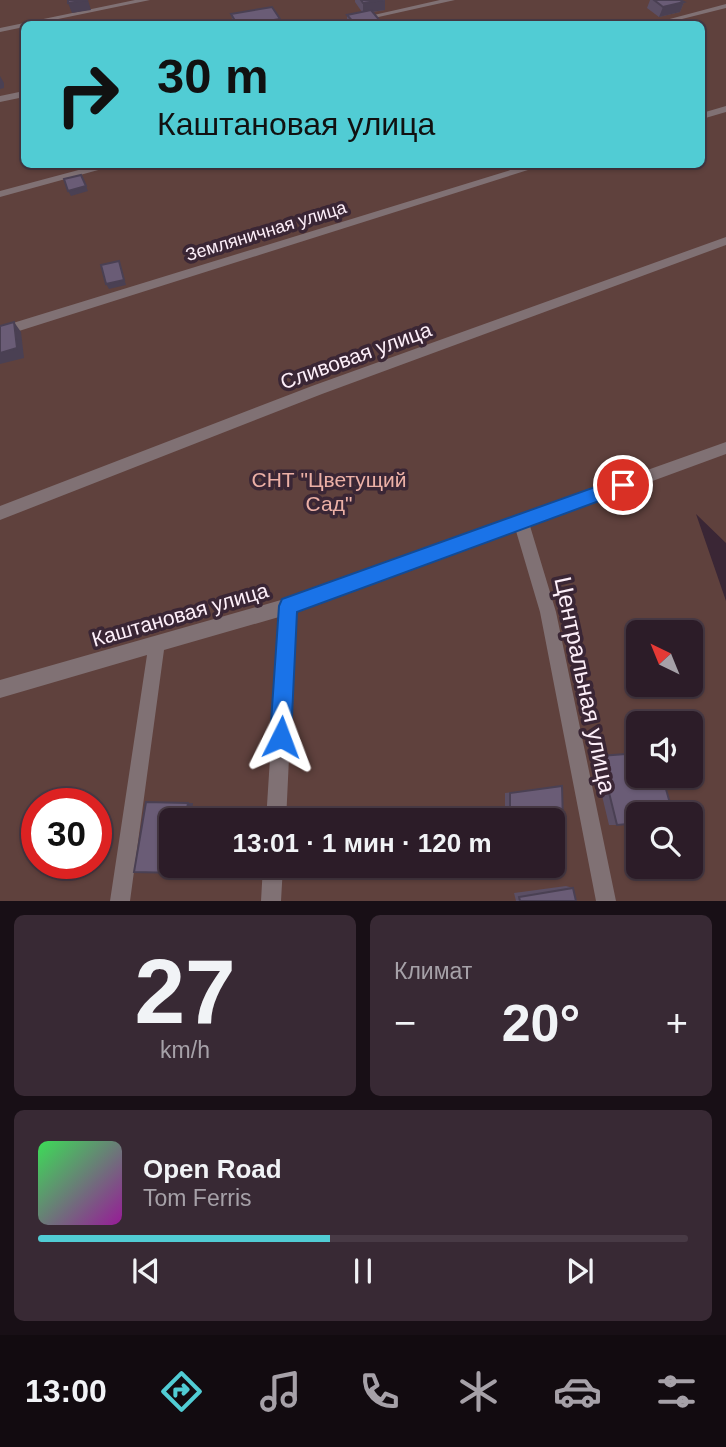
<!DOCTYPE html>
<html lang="ru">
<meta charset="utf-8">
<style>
body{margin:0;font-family:Arial,sans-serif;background:#382934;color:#f1f3f6;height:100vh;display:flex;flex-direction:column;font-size:26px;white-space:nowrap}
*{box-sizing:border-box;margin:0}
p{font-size:23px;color:#a6a1a8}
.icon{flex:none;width:38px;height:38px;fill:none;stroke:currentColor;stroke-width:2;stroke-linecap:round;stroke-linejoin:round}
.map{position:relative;height:901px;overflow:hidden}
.details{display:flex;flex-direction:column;gap:14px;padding:14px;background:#180f16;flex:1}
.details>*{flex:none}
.banner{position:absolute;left:21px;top:21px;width:684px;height:147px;border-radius:10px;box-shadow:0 2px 5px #0004,0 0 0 2px #483a45;background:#51ccd4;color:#111;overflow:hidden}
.needle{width:46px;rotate:317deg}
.tools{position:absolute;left:626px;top:620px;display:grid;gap:14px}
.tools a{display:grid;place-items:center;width:77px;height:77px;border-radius:10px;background:#2c1c28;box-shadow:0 2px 5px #0004,0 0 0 2px #483a45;font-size:35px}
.speed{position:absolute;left:21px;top:788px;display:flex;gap:14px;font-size:35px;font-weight:700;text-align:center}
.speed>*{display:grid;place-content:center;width:91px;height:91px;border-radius:50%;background:#2c1c28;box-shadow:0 2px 5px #0004,0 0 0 2px #483a45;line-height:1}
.speed .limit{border:10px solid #d22;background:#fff;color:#111}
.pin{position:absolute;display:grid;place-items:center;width:60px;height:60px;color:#fff;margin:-30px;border:4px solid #fff;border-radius:50%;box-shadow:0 2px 7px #0007}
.me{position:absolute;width:77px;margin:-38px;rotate:3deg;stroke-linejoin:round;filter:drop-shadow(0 0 5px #0008)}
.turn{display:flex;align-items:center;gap:24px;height:147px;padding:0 21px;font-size:32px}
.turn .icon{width:91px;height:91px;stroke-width:2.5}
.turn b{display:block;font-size:49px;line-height:60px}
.big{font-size:52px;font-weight:700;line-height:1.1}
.details .tile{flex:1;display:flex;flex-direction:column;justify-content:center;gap:10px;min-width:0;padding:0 24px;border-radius:10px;background:#382934}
.details .dial{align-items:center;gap:0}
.dial b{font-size:91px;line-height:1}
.song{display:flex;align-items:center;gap:21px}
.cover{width:84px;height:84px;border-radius:10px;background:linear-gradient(135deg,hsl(130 70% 55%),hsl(300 70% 35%))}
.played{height:7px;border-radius:4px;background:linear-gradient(90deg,#51ccd4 45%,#483a45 45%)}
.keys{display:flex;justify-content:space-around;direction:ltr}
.heat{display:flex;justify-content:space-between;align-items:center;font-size:38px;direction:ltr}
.details .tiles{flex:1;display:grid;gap:14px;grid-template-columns:1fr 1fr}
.tile:last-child{grid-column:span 2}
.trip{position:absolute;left:159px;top:808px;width:406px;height:70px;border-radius:10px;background:#2c1c28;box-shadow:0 2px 5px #0004,0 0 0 2px #483a45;font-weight:700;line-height:70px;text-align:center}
.dock{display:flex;height:112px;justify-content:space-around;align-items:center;background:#120b10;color:#a6a1a8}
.dock .icon{width:49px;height:49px}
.dock .on{color:#51ccd4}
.dock b{font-size:32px;color:#f1f3f6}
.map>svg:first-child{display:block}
.green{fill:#5f413d;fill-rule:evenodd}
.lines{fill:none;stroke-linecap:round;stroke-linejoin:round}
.street{fill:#807174;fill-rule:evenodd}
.wall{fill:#5b4f65}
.shaded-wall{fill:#4a4053}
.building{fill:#6a5c76;stroke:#4a4053;stroke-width:2}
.route{fill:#1a73e8;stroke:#114b97;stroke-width:2}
.labels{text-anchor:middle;stroke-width:7;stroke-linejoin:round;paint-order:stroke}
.far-street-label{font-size:18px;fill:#fdeff9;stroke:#3a2635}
.street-label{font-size:21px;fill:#fdeff9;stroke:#3a2635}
.park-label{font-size:21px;fill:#ecb0a6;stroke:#3a2635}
.near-street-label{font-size:24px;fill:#fdeff9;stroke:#3a2635}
</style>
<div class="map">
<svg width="726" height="901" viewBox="0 0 726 901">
<rect width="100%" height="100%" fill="#3a2635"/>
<path class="green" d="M0 0H726V543L696 514 726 601V901H0ZM24 24H702V164H24ZM639 632H691V684H639ZM639 723H691V775H639ZM37 803H96V863H37ZM639 814H691V866H639ZM172 821H553V866H172Z"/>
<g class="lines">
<path class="street" d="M135 0H150L34 24H24V27L0 32V28Z
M440 0H455L347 24H334Z
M726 4V8L662 24H651Z
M24 91V97L0 102V96Z
M726 106V112L702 119V113Z
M101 164H120L0 197V191Z
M530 164H547L0 337V327Z
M726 237V245L322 394 0 520V506L312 386Z
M726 442V454L530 526 556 612 616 901H596L540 612 516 531 296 611 286 821H266L279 617 164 650 130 901H110L147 655 0 698V680L288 598Z
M263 866H283L281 901H261Z"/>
</g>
<path class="wall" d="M355 0H385V10L373 12 381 24H347V15L362 12 355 2Z
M650 0H680L684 2 680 12 659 17 647 8Z
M231 14 280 19 281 24H233Z
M600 756 617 825H609L593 758Z
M562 786 553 821H505V793Z
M566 886 573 888 576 901H516L514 893Z"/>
<path class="shaded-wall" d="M88 0 91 10 72 13 68 3Z
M385 0V10L363 13V3Z
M684 2 680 12 659 17 663 7Z
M280 19 281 24H250Z
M0 76 4 83V88L0 89Z
M86 186 88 191 71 196 68 191Z
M119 261 126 285 109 289 106 284Z
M14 322 21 332 24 358 0 364V353Z
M188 803H193L191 821H185Z
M179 866H184V870L178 873Z"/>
<path class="building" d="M68 0H88L68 3Z
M361 0H383L363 3Z
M654 0H680L684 2 663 7Z
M272 7 280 19 250 24H237L231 14Z
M371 10 381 22 368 24H355L347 15Z
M673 21 678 24H661Z
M81 175 86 186 68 191 64 179Z
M119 261 124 280 106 284 101 265Z
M14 322 17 348 0 353V326Z
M639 753V775H662L673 814H639V823L617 825 600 756Z
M562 786 564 856 553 854V821H510V793Z
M146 802 188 803 185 821H172V866H179L178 873 134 872Z
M573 888 576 901H520L519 897Z"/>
<path class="route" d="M623 477 629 480 632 485 629 490 297 612 291 737 288 744 281 747 273 744 270 737 279 606 282 599Z"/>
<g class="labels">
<g class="far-street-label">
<text transform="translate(266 231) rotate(-17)" y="6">Земляничная улица</text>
</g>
<g class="street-label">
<text transform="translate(356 356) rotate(-20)" y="7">Сливовая улица</text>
<text transform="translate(180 615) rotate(-16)" y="7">Каштановая улица</text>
</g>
<g class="park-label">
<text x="329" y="487">СНТ "Цветущий<tspan x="329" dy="24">Сад"</tspan></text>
</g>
<g class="near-street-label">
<text transform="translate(585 685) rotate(78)" y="8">Центральная улица</text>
</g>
</g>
</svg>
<div class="tools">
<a><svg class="needle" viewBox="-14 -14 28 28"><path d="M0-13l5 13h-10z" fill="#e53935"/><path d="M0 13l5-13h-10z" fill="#a6a1a8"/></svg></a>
<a><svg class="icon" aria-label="sound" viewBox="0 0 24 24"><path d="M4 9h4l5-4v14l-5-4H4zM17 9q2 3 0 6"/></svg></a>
<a><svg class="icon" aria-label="search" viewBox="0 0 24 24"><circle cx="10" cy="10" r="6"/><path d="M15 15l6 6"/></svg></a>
</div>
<div class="speed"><div class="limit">30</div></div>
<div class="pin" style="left:623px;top:485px;background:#d93025"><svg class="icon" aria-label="arrive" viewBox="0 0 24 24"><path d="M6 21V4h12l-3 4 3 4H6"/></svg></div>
<svg class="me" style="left:281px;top:737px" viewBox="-20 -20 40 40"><path d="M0-17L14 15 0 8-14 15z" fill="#1a73e8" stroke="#fff" stroke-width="4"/></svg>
<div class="trip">13:01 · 1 мин · 120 m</div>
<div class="banner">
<div class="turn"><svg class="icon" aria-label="right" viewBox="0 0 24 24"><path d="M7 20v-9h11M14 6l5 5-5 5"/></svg><div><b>30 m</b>Каштановая улица</div></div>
</div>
</div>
<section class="details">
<div class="tiles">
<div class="tile dial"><b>27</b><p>km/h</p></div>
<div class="tile"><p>Климат</p>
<div class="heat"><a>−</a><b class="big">20°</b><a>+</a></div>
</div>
<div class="tile">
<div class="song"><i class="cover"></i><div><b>Open Road</b><p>Tom Ferris</p></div></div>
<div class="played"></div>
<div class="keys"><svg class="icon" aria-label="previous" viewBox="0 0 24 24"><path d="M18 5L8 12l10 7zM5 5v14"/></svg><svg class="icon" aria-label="pause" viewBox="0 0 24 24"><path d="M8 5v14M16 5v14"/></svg><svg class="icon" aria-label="next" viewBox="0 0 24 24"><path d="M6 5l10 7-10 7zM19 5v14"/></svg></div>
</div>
</div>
</section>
<nav class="dock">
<b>13:00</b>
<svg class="icon on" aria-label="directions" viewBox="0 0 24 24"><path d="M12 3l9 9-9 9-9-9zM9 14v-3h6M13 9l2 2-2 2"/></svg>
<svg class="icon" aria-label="music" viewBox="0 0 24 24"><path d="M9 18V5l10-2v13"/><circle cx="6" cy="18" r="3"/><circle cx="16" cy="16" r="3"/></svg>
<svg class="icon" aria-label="phone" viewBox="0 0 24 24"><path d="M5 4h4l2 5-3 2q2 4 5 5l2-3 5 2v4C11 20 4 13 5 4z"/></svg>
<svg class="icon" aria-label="climate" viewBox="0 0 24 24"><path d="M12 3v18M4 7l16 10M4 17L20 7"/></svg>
<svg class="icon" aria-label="car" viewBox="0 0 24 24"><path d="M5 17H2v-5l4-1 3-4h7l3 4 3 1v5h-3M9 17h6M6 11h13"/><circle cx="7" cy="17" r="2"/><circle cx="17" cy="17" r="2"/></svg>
<svg class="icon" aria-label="filters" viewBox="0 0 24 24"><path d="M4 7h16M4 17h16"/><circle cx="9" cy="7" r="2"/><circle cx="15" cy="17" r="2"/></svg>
</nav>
